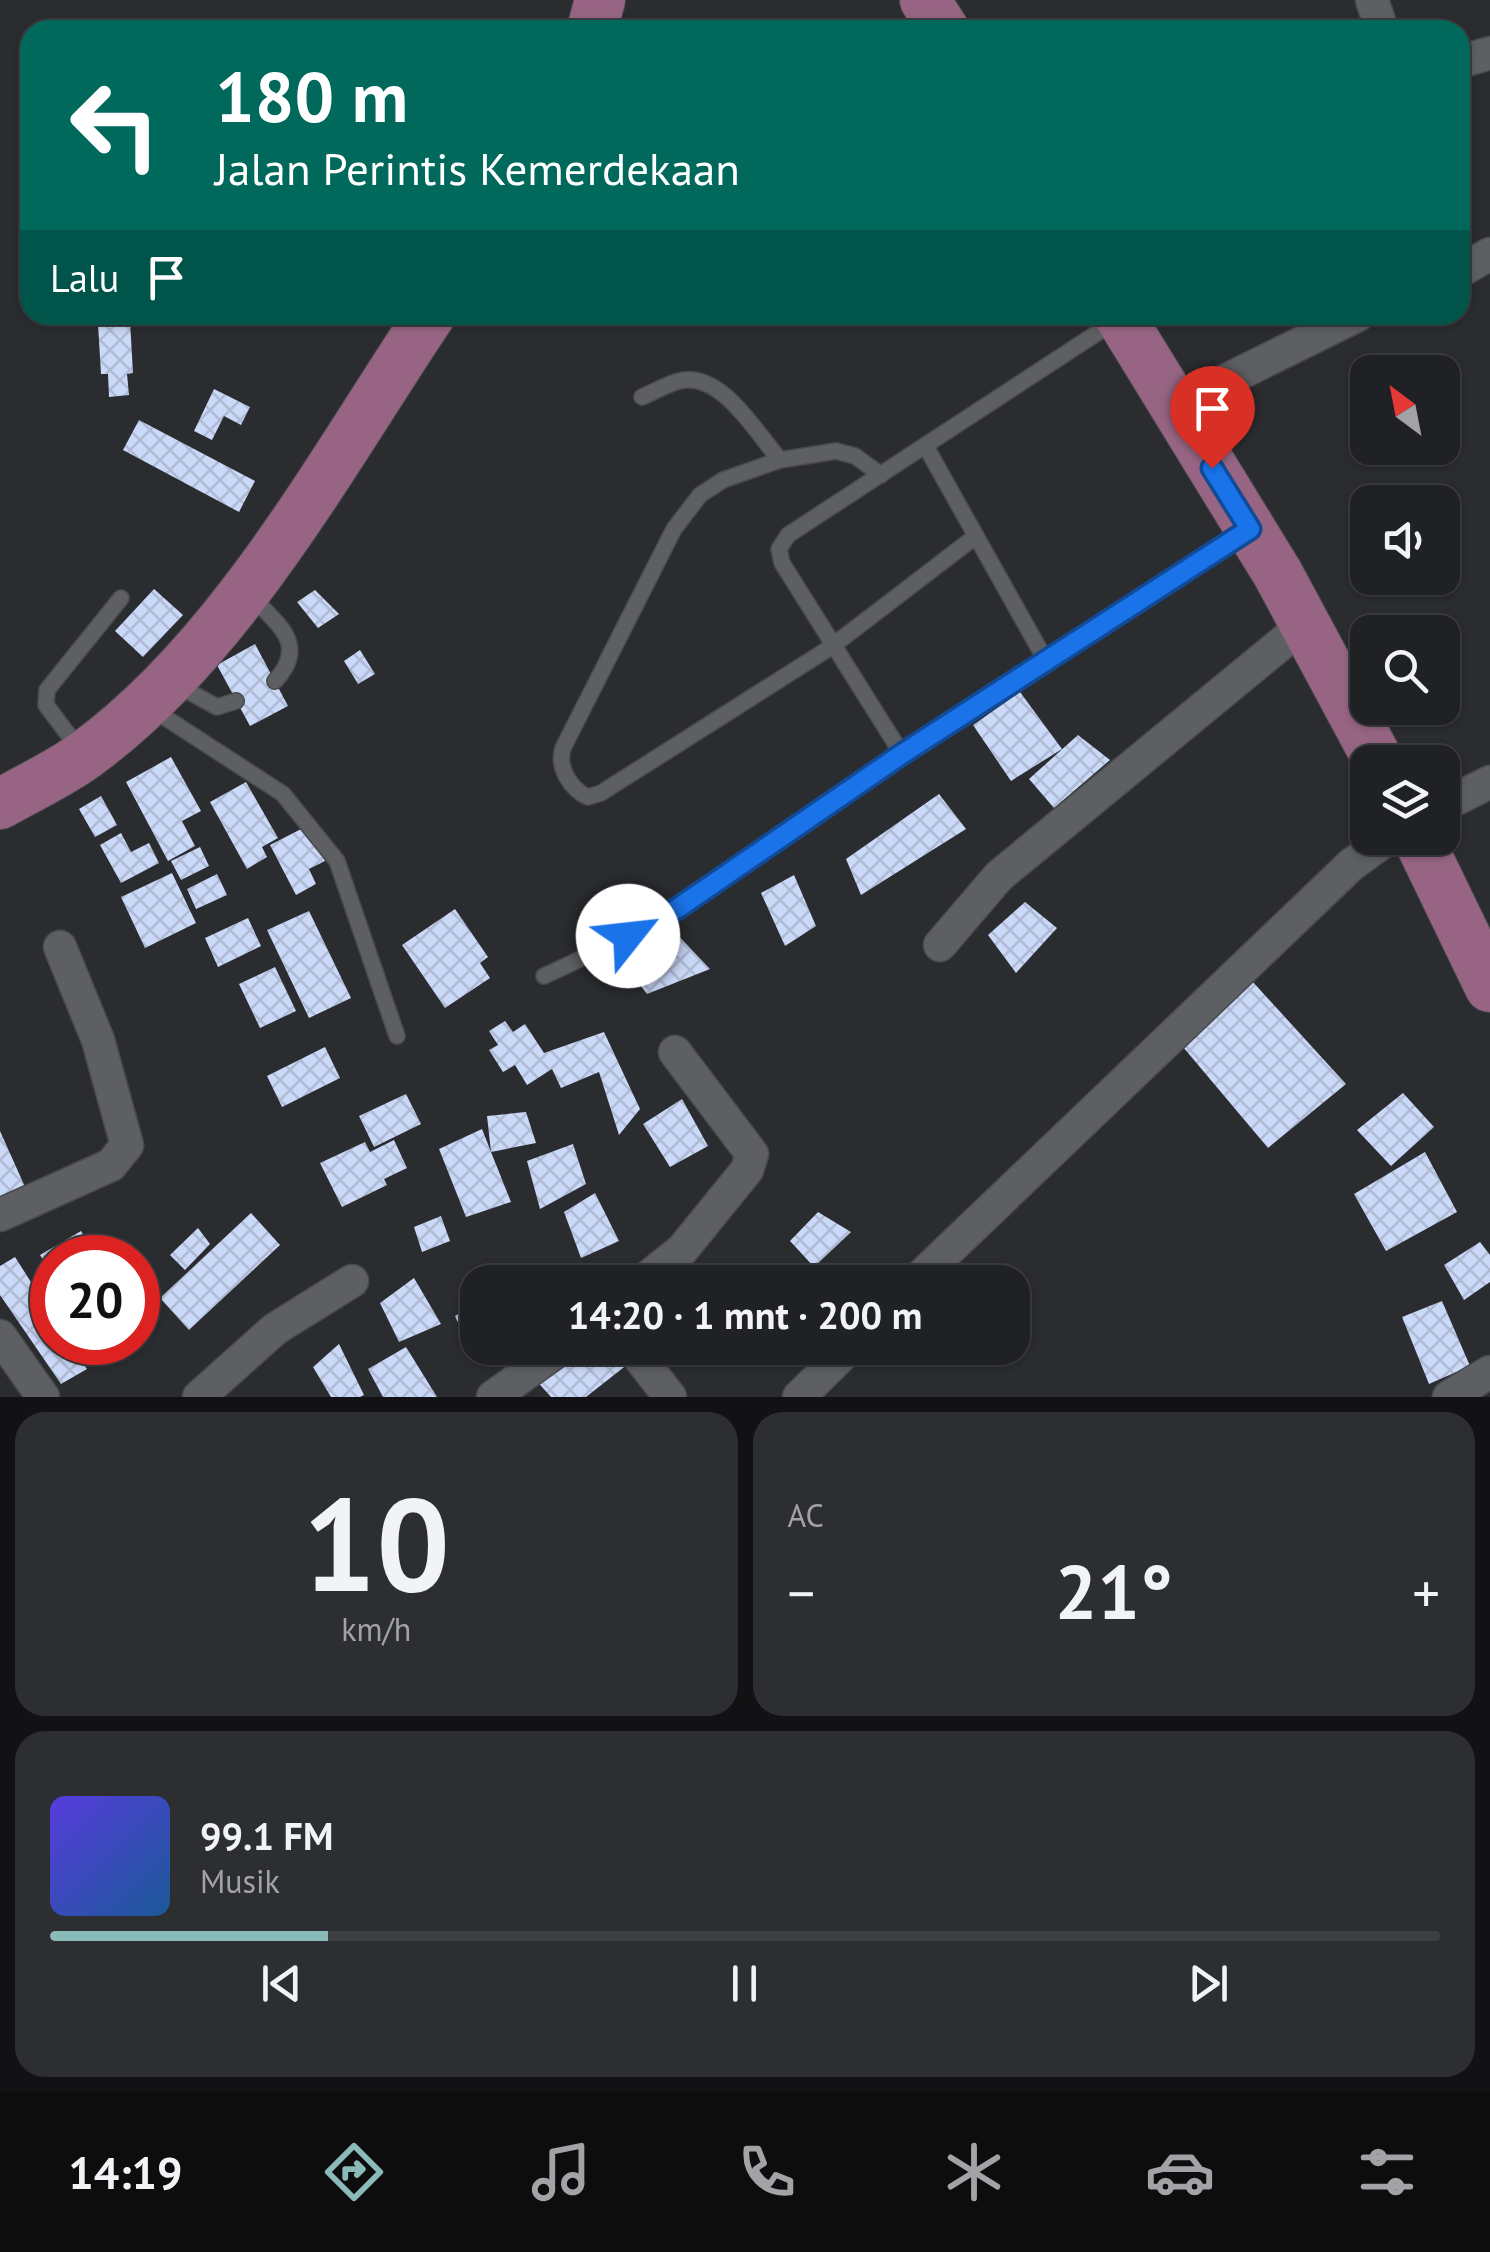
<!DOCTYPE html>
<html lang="id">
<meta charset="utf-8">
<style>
body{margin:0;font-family:"PT Sans",sans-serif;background:#2d2e31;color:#f1f3f6;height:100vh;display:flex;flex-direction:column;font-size:38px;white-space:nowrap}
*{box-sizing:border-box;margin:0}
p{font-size:32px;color:#a2a3a6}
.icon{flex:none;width:55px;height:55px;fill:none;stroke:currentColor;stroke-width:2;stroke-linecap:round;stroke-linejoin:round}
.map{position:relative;height:1397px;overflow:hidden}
.details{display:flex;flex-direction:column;gap:15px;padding:15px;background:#121214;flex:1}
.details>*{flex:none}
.banner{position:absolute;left:20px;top:20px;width:1450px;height:305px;border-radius:30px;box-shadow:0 2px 8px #0004,0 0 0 2px #3d3e41;background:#00695c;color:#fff;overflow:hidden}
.needle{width:65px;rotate:328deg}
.buttons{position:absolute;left:1350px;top:355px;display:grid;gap:20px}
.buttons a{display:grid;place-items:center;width:110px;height:110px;border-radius:20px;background:#202124;box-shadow:0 2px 8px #0004,0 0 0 2px #3d3e41;font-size:50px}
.speed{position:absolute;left:30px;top:1235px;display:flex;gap:20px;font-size:50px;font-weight:700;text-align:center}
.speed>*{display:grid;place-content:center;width:130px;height:130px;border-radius:50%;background:#202124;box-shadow:0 2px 8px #0004,0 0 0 2px #3d3e41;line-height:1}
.speed .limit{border:15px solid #d22;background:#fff;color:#111}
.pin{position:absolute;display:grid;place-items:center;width:85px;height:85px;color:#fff;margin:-102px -42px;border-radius:50% 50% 50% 0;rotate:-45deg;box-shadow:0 0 10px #0007}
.pin .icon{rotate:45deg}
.me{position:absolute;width:110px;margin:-55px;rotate:61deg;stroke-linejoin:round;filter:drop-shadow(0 0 8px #0008)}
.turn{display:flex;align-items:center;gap:35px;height:210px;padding:0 30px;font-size:45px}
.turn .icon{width:130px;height:130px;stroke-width:2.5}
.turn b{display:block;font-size:70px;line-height:85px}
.then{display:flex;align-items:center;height:95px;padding:0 30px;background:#0003;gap:20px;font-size:38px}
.big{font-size:75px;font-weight:700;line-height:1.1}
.details .widget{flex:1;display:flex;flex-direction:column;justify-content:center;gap:15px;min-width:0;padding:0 35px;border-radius:30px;background:#2d2e31}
.details .dial{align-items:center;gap:0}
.dial b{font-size:130px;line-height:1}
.song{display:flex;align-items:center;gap:30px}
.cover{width:120px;height:120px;border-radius:15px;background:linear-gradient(135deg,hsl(250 70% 55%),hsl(210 70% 35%))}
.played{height:10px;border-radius:5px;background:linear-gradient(90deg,#8bbbb9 20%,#3d3e41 20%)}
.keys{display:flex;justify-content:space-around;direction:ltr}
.heat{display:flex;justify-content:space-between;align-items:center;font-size:55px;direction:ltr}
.details .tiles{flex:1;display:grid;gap:15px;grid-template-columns:1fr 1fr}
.widget:last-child{grid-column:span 2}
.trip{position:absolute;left:460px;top:1265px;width:570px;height:100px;border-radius:30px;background:#202124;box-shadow:0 2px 8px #0004,0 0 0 2px #3d3e41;font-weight:700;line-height:100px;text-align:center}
.dock{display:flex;height:160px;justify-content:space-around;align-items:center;background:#0d0d0e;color:#a2a3a6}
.dock .icon{width:70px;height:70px}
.dock .on{color:#8bbbb9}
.dock b{font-size:45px;color:#f1f3f6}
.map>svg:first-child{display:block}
.building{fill:url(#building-cross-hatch)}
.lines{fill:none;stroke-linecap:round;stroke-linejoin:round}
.service-casing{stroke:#494a4d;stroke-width:18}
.minor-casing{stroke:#494a4d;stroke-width:35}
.primary-casing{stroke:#494a4d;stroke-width:52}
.service{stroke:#5d5f63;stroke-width:15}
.minor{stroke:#5d5f63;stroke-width:32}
.primary{stroke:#976583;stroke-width:50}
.route-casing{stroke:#114b97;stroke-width:25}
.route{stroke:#1a73e8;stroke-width:18}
</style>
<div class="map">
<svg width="1490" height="1397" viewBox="0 0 1490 1397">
<defs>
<pattern id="building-cross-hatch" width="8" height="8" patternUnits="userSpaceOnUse" patternTransform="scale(2.5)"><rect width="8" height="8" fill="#cbd9f9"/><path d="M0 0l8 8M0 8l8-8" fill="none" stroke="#afbad4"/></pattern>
</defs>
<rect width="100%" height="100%" fill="#2a2c30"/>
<path class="building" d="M130 321 133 373 127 374 129 395 109 397 108 374H101L98 324Z
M214 389 250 407 241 425 224 416 212 440 194 431Z
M139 420 255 481 239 512 123 450Z
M154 589 183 615 143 657 115 631Z
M315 590 339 614 318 628 297 602Z
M255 644 288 706 250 726 217 665Z
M360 650 375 674 358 684 344 661Z
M1020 692 1062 749 1011 781 973 725Z
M1078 735 1110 760 1054 808 1029 779Z
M171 757 201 811 182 821 195 846 168 861 126 782Z
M246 782 278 838 262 847 267 857 247 869 210 802Z
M939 794 966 829 861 895 846 859Z
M101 796 117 825 95 837 79 809Z
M307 826 325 861 309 869 316 884 296 895 270 845Z
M121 833 131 852 149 843 159 863 121 883 100 845Z
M200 847 209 866 181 880 171 861Z
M172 873 196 923 145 948 121 897Z
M217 874 227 895 196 909 187 889Z
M794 875 816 926 785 946 761 893Z
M1025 902 1057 928 1016 973 988 935Z
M455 909 488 957 480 963 490 978 445 1008 402 945Z
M309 911 351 998 309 1018 267 930Z
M248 918 261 946 218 967 205 938Z
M670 927 710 969 647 994 614 951Z
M275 967 296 1011 260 1028 239 984Z
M1252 981 1346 1084 1268 1148 1183 1047Z
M505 1021 513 1032 525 1024 544 1053 604 1032 640 1109 619 1135 599 1072 561 1088 552 1069 527 1085 515 1065 503 1072 489 1050 498 1045 489 1031Z
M325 1047 340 1078 282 1107 267 1076Z
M1403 1093 1434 1127 1391 1166 1357 1130Z
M406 1094 421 1124 374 1147 359 1116Z
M682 1099 708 1146 670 1167 643 1124Z
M526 1112 536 1143 491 1152 511 1202 466 1217 439 1149 482 1129 491 1152 487 1116Z
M0 1131 30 1198 0 1211Z
M394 1140 407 1168 384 1179 387 1185 342 1207 320 1163 365 1142 370 1152Z
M573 1144 586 1184 540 1209 527 1161Z
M1425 1152 1457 1212 1386 1251 1354 1194Z
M595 1193 619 1241 581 1258 564 1212Z
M818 1212 851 1232 814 1267 790 1241Z
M251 1213 280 1245 189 1330 160 1298Z
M441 1216 450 1241 422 1252 414 1227Z
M198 1228 210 1244 185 1270 170 1255Z
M81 1231 97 1258H52V1275L40 1255Z
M1480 1242 1490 1255V1282L1464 1300 1444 1265Z
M15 1257 52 1315V1342H70L87 1369 61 1384 0 1295V1266Z
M414 1278 441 1324 399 1342 380 1303Z
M1442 1301 1470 1366 1429 1384 1402 1317Z
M478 1303V1348H490L475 1359 455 1316Z
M339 1344 364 1395 360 1397H331L313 1367Z
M406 1347 437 1397H383L368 1369Z
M573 1348H617L628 1364 586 1397H551L534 1378Z"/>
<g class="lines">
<g class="service-casing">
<path id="service" d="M1117 320 788 535 779 549 782 563 902 754 1244 533
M642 397C654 392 667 384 679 381 721 370 757 434 780 460
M925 445 1046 661
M881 475 855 456 836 451 780 460 723 480 700 495 674 529 563 748C557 767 570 789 588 797L601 793 831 647 976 536
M250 595C278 625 309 644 275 681
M177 685 217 707 236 701
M149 707 283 794 337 861 397 1036
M79 749 46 705 47 690 121 598
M544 976C673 918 789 838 902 754"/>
</g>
<g class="minor-casing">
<path id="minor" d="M1372 0 1382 30
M1460 62 1490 53
M1460 271 1490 254
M1174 406 1358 315
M1442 806 1490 782
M940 945 999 876 1305 624
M0 1215 111 1165 127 1145 98 1040 60 947
M642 1282 682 1250 747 1170 752 1154 675 1052
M915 1282 1351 865 1388 838
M0 1336 43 1397
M632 1348 670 1397
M199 1397 275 1329 352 1281
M493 1397 561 1348
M799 1397 849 1348
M1449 1397 1490 1372"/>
</g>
<g class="primary-casing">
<path id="primary" d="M925 0 944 30
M592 30 600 0
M1119 315 1278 574 1379 762
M0 804C28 788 59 774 85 755 231 649 331 463 430 315
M1418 838 1490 987"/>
</g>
<use href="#service" class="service"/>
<use href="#minor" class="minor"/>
<use href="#primary" class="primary"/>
</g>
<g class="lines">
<g class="route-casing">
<path id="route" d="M628 936 678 908 902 754 1250 529 1212 468"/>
</g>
<use href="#route" class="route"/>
</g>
</svg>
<div class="buttons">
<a><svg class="needle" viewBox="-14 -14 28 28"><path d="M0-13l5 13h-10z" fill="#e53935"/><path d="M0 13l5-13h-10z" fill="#a2a3a6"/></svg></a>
<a><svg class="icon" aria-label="sound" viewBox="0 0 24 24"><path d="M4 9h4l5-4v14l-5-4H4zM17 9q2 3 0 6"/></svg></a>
<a><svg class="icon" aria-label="search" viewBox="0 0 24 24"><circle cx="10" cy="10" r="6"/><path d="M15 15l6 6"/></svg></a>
<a><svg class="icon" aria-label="layers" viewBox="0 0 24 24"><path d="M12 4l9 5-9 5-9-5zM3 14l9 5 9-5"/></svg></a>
</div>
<div class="speed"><div class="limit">20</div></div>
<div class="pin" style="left:1212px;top:468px;background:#d93025"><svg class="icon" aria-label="arrive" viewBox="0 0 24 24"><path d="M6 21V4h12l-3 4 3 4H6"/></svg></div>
<svg class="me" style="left:628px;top:936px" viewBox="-20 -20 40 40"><circle r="19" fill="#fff"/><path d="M0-13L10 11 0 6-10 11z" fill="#1a73e8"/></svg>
<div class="trip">14:20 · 1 mnt · 200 m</div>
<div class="banner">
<div class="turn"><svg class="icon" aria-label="left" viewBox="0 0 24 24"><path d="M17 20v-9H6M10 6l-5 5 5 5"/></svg><div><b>180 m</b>Jalan Perintis Kemerdekaan</div></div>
<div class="then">Lalu<svg class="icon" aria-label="arrive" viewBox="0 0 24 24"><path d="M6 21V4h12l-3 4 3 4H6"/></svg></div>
</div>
</div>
<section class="details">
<div class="tiles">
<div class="widget dial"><b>10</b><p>km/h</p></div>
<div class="widget"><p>AC</p>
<div class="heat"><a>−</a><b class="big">21°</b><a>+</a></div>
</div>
<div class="widget">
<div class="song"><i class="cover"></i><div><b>99.1 FM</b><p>Musik</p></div></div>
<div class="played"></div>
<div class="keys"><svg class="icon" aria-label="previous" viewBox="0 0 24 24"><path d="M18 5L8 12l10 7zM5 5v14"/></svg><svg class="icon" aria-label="pause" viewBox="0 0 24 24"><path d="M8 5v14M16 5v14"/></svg><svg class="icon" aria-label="next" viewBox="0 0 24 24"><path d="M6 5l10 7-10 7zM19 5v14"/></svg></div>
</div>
</div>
</section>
<nav class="dock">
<b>14:19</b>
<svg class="icon on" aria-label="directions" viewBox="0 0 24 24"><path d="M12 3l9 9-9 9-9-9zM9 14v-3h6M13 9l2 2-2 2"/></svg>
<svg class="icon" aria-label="music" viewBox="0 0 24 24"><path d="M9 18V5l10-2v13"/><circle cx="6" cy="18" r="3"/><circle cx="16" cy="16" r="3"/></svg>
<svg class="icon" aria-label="phone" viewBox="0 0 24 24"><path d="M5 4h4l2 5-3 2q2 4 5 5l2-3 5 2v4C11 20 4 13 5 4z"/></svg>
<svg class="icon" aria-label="climate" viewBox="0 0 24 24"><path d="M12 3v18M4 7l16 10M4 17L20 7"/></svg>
<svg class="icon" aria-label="car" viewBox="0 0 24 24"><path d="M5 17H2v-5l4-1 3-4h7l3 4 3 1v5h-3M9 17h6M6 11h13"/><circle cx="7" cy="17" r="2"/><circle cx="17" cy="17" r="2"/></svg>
<svg class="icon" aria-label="filters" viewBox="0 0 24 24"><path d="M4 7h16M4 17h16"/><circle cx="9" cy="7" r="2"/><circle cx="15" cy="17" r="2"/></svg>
</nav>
